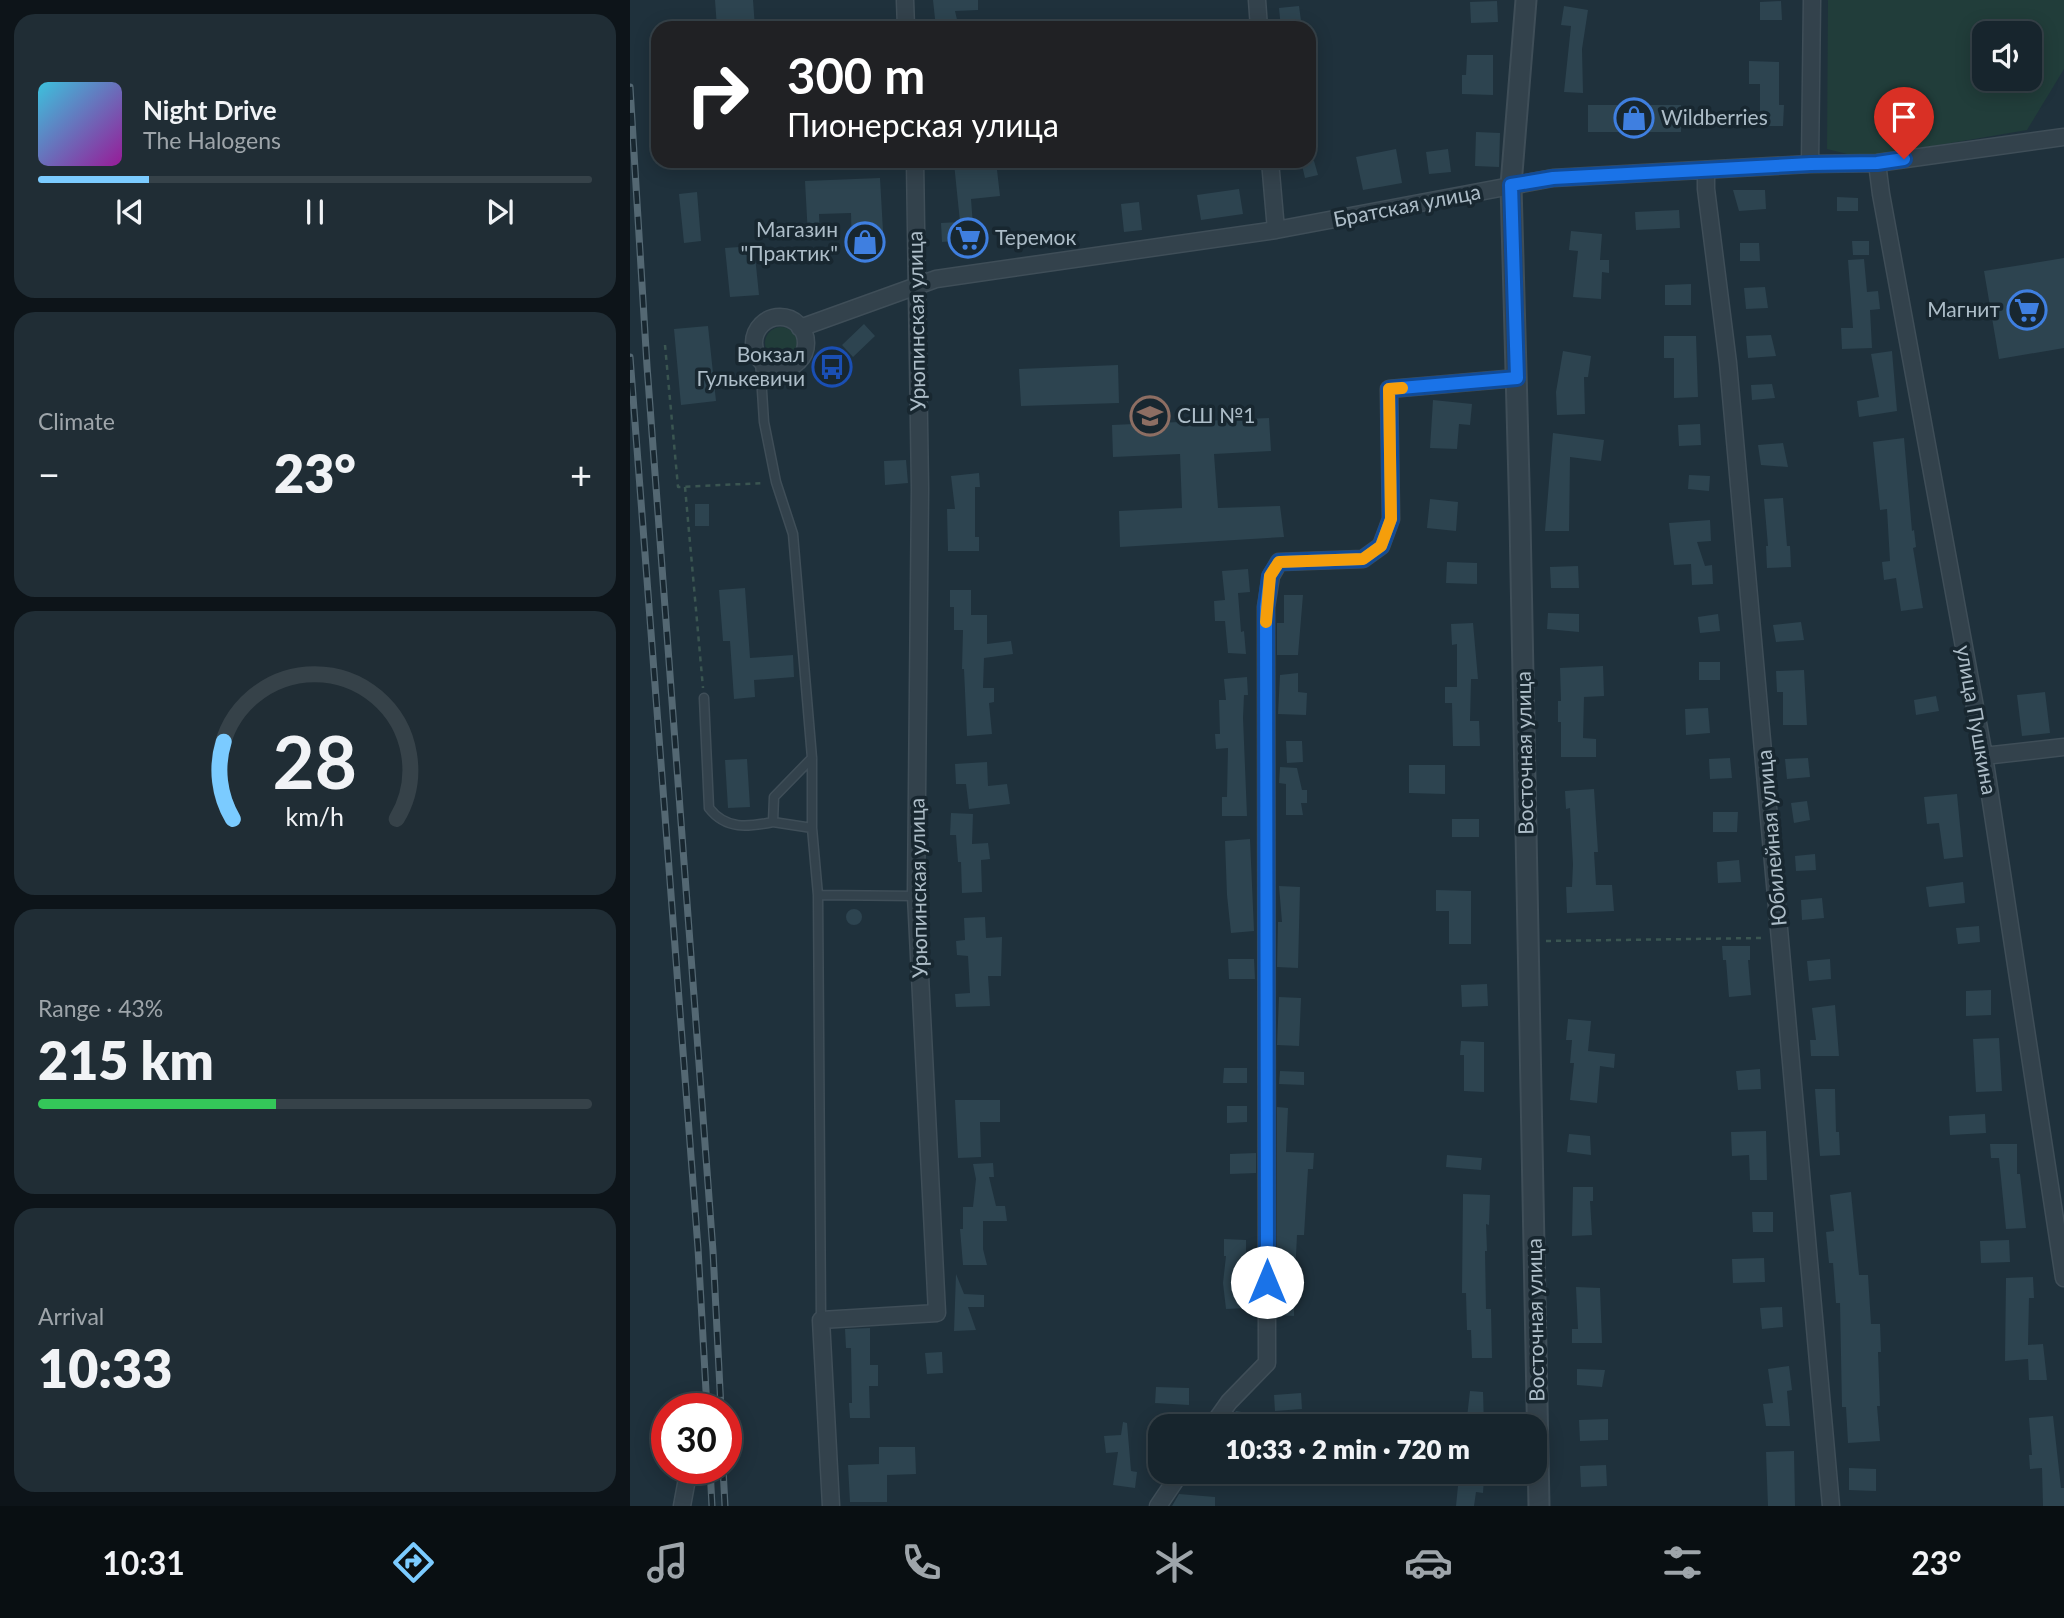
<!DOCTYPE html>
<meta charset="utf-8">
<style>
body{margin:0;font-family:Lato,sans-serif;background:#202d35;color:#f1f3f6;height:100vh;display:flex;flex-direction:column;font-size:26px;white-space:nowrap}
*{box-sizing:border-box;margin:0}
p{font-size:23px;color:#9ea5aa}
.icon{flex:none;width:38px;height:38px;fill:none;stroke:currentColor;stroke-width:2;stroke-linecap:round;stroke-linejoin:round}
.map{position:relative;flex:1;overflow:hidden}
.details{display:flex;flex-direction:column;gap:14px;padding:14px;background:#0d1419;width:630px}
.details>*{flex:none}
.guide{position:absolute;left:21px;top:21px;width:665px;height:147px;border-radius:21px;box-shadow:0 4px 18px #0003,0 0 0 2px #364249;background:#202124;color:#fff;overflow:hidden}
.tools{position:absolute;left:1342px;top:21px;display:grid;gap:14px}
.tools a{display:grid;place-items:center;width:70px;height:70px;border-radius:14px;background:#17252d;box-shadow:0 4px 18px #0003,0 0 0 2px #364249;font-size:35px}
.speed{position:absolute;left:21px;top:1393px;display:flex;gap:14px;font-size:35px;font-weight:700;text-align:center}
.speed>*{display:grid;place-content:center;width:91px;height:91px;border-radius:50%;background:#17252d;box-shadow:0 4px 18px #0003,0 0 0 2px #364249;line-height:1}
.speed .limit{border:10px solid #d22;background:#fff;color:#111}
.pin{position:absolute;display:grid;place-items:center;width:60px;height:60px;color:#fff;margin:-72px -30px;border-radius:50% 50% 50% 0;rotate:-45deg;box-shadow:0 0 7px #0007}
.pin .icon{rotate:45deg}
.me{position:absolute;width:77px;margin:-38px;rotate:0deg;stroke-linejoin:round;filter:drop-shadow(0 0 5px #0008)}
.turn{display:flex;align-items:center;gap:24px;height:147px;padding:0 21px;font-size:32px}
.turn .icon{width:91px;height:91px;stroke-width:2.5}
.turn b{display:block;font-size:49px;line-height:60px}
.big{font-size:52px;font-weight:800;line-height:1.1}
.details .tile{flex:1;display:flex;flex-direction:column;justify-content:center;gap:10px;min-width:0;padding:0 24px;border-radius:21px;background:#202d35}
.details .dial{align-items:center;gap:0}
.dial svg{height:182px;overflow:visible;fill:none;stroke:#364249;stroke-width:7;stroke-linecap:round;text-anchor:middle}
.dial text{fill:#f1f3f6;stroke:none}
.song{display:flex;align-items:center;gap:21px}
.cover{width:84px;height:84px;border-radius:10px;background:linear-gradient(135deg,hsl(190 70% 55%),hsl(300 70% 35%))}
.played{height:7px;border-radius:4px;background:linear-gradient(90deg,#7bcbff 20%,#364249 20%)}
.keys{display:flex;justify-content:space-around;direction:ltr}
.heat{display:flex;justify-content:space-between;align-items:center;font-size:38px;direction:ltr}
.charge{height:10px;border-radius:5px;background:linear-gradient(90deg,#34c759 43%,#364249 0)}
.trip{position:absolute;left:518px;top:1414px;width:399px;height:70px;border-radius:21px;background:#17252d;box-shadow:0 4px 18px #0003,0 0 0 2px #364249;font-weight:800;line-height:70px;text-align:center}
.tabs{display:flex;height:112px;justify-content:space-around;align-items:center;background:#090f12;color:#9ea5aa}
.tabs .icon{width:49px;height:49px}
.tabs .active{color:#7bcbff}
.tabs b{font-size:32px;color:#f1f3f6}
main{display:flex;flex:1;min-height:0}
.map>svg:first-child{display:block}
.green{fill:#213d3a;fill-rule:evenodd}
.building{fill:#2d4450}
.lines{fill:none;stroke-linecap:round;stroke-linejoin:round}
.service-casing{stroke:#3f4e58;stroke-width:11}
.minor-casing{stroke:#3f4e58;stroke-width:19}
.tertiary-casing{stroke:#3f4e58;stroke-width:23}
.path{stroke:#3a5551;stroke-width:2.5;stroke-dasharray:5 5;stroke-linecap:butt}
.service{stroke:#33424c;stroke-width:8}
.minor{stroke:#33424c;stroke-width:16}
.tertiary{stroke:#33424c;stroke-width:19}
.rail-casing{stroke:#546873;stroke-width:7}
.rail{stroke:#182730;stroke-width:4.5;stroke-dasharray:13;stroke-linecap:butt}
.route-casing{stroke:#114b97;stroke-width:18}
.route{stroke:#1a73e8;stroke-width:12}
.slow{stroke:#f59e0b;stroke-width:12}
.labels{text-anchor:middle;stroke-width:7;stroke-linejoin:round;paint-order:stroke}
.poi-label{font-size:21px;fill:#adbdc8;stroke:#182730;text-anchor:start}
.street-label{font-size:21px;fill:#adbdc8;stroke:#182730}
</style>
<main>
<section class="details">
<div class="tile">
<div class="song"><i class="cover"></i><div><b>Night Drive</b><p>The Halogens</p></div></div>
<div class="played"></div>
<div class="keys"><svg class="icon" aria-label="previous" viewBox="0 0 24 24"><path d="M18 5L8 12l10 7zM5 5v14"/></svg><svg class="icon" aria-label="pause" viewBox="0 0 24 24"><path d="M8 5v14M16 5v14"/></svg><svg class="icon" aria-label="next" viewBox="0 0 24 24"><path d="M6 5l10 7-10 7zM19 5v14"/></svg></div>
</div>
<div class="tile"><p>Climate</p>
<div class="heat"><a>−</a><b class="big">23°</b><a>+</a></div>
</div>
<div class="tile dial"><svg viewBox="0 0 100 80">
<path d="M14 69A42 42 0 1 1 86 69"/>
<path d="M14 69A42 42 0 0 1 10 35" stroke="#7bcbff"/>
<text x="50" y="56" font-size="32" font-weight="700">28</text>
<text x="50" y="72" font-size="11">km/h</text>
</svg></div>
<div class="tile"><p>Range · 43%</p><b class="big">215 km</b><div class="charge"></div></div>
<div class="tile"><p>Arrival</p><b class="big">10:33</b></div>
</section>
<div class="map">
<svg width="1434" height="1506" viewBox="0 0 1434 1506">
<rect width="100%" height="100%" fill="#1f313c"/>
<path class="green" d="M1198 0H1434V69L1397 130 1233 158 1197 149ZM1354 33H1400V79H1354Z
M135 343a16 16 0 1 1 32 0a16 16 0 1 1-32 0Z"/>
<path class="building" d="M85 0H123L125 28H87Z
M303 0H348V10L325 11 329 28H306Z
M867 1 868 22 841 23 840 2Z
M1151 1 1152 20H1130V2Z
M669 6 672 28H651L649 8Z
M934 6 958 10 952 49 953 93 934 92 941 26 931 25Z
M837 55H863V95L832 94V75H836Z
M1119 61 1149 62V105H1154L1153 126H1130V84H1119Z
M958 105H1051V132H958Z
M846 132 870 133 869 167 845 166Z
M766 149 772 183 733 190 726 157Z
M818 149 821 172 799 174 796 152Z
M350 161H366L370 196 341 199 344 239 312 242 311 223 330 222 324 163Z
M671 161H684L688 175 675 178Z
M250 178 254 249 222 251 221 213 189 214 190 236H178L175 181Z
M609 189 613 214 571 220 567 195Z
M1103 190H1135L1136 209 1109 211Z
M67 192 71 241 54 243 49 194Z
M1207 197 1228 198V211H1207Z
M509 202 512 230 494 232 491 204Z
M1049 210 1050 228 1006 230 1005 212Z
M941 231 972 234 970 260H979V273L972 272 971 299 943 297 948 251 939 250Z
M1222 241H1239V255H1223Z
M1110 243H1129L1130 261H1110Z
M124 246 129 295 100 297 95 248Z
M1434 258V348L1369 359 1354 271Z
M1234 259 1237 292 1248 291 1250 309 1240 310 1242 348 1212 349 1211 328H1223L1218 260Z
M1061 284V305H1035V285Z
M1135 287 1138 308 1116 309 1114 288Z
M234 324 245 336 223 357 212 345Z
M78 326 86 401 51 405 44 329Z
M1141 335 1146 356 1118 358 1116 336Z
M1034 336H1066L1068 397 1044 398V358H1034Z
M933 351 961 356 958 377H954L955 414 927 415 926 392Z
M1262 351 1267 411 1229 417 1227 401 1249 397 1241 354Z
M488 365 489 403 391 406 389 369Z
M1142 384 1145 398 1122 400 1121 385Z
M803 400 842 404 840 425 829 424 827 449 800 448Z
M639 418 641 451 584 454 588 508 650 506 654 537 490 547 489 511 552 508 550 454 483 457 482 425Z
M1070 424 1071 445 1049 446 1048 425Z
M923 433 974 440 971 461 940 457 939 531H915Z
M1274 438 1282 531 1284 530 1286 547 1283 548 1293 608 1271 611 1266 578 1254 580 1252 562 1260 561 1257 509 1250 510 1243 442Z
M1153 443 1158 467 1131 465 1128 445Z
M276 460 278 483 255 485 254 461Z
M349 473 350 487H345V537H349V551H318L317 509H325L321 476Z
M1059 475 1080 476 1079 491 1058 489Z
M1153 498 1157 546H1160L1161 567 1137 568 1136 546H1138L1134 499Z
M800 499 828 502 826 531 797 528Z
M65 504H79V526H65Z
M1080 520 1081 541 1067 542 1075 566 1082 565 1083 584 1062 585 1061 564 1044 565 1039 523Z
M817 562 847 563V584L816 583Z
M948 566 949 588H921L920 567Z
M618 569 620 592 608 593 611 632 614 631 616 654 598 653 595 621H585L584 601 595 600 592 571Z
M115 588 120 658 163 655 164 677 124 680 125 697 104 699 100 641H93L89 590Z
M320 590H341V615H357V644L381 641 383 654 354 658 353 688H364V702L359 703 362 734 337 736 334 669H332L333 630H324V607H320Z
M654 595H673L668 655H647V623H654Z
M918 613 949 614V632L917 629Z
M1088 614 1090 631 1070 633 1068 617Z
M1171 622 1174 640 1146 642 1143 625Z
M843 623 848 679H841L840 721H849L850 746H823L822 703H815V687H827V644L822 645 821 624Z
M1069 662H1090V680H1069Z
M973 666 974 696 954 697 953 738 966 739V757H931V722H928V701H931L930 668Z
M1174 670 1177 725H1153V692H1147L1146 671Z
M668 673V692L677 693 676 715 648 714 650 675Z
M617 677 618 695H614L613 718 617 816H592V797H597L598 748 586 749 585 734H590L589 700H596L594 679Z
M1415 692 1420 733 1392 736 1387 695Z
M1306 696 1309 711 1286 715 1284 700Z
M1078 708 1080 733 1056 735 1055 709Z
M656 741H672L673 762 657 763Z
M1100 758 1102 778 1080 779 1079 759Z
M1178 758 1180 777 1157 779 1155 759Z
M117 759 120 807 98 808 95 760Z
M357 762 358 786 377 784 380 804 339 809 336 784H326L325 764Z
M779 765H815V794L779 793Z
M650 767 667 768 672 790H677V803H671L673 815H656V784L649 783Z
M964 789 968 852H964L966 885H982L984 911 937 913 936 887H942L943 864 940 808 936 809 935 791Z
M1327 794 1333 857 1314 859 1309 823 1297 824 1294 797Z
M1177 801 1180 820 1164 823 1161 803Z
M1083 812H1108L1107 832H1083Z
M321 813 343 814 342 844 358 843 360 859 351 860 352 892 332 893 331 862H328L326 835H320Z
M822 819H849V837H822Z
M620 839 624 931 601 933 597 895 595 841Z
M1185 854 1186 870 1166 871 1165 856Z
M1109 860 1111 882 1088 883 1087 862Z
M1333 882 1335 903 1299 907 1296 887Z
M649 886 670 887 668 968 647 967 648 922H652Z
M806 890 841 891V944H819V911H806Z
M1192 898 1194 918 1172 920 1171 900Z
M216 917a8 8 0 1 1 16 0a8 8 0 1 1-16 0Z
M355 917 356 938 372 937 371 976H358L360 1006 326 1007 325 994 340 993 338 956 327 955 326 941 335 940 334 918Z
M1349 926 1350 942 1328 944 1326 928Z
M1092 946H1120V960H1118L1121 995 1099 997 1096 960H1093Z
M598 959H624L625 979H599Z
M1200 959 1201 979 1179 981 1177 961Z
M857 984 858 1006 832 1007 831 985Z
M1361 990V1015L1336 1016V991Z
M649 997 671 998 669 1046 647 1045Z
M1205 1005 1209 1056H1181L1180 1040H1186L1182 1008Z
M938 1019 961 1021 958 1051 985 1054 984 1068 970 1066 967 1103 940 1100 944 1063H940L942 1040H936Z
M1369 1038 1372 1091 1346 1092 1343 1039Z
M831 1041 854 1042V1092L834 1091V1055H830Z
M594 1068H617V1083H593Z
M1130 1069 1131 1089 1108 1090 1106 1071Z
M650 1071 674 1072V1085L649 1084Z
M1185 1089H1205L1206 1132H1209L1210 1155 1190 1156Z
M325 1100H370V1122H350L351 1157 328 1158Z
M597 1106H617V1122L597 1123Z
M647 1107 658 1108 656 1152 684 1153 683 1169H678L674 1235H667L665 1276 647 1274Z
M1355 1114 1356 1133 1320 1135 1319 1116Z
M1136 1131 1137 1180H1120L1119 1155 1102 1156 1101 1132Z
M939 1134 960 1136 961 1155 937 1152Z
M1360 1144H1387V1174H1390L1396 1228 1376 1229 1369 1158H1361Z
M626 1153V1173L600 1174V1154Z
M817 1155 852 1158 851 1170 816 1167Z
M363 1163 364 1177H359L366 1206H375L377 1221H353V1249L357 1265H333L330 1229H333V1207H343L346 1179 343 1164Z
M943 1187H963V1201H960L962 1235 942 1236Z
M1221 1192 1229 1275H1238L1241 1324H1250L1251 1352H1248L1250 1406H1247L1250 1441 1218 1443 1216 1407H1212L1210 1303H1206L1203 1263H1199L1196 1232 1204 1231 1200 1195Z
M833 1194 860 1195 859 1225 856 1224 857 1251H855L856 1309H861L862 1358H842L841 1330H837L836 1293H832Z
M1122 1212H1143V1232H1123Z
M594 1239 616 1240V1308L596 1309 593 1283 596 1256H594Z
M1379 1240 1380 1262 1351 1263 1350 1241Z
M1134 1258 1135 1282 1103 1283 1102 1259Z
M326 1274 334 1294 354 1295V1307H338L346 1330 324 1331Z
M1403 1277 1404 1298H1399L1398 1345 1413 1344 1417 1380H1399L1398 1359 1375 1361 1376 1278Z
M946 1287 970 1288 972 1343H942V1329H948Z
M647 1299 664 1300V1316L647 1315Z
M1152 1307 1153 1327 1132 1329 1130 1308Z
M240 1328V1365H248V1386H239L240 1418H220L219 1403H222L221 1348H216L215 1329Z
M312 1352 313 1373 297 1374 295 1353Z
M1159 1366 1162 1390 1157 1391 1160 1426H1136L1133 1404 1143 1403 1138 1369Z
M947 1369 975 1370 972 1387 947 1385Z
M526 1387 559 1388V1405L525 1403Z
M840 1391 853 1392 854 1426H836Z
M671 1393 672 1409 645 1411 644 1395Z
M606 1411 623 1414 621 1426 597 1422Z
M1423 1416 1431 1488H1434V1506H1413L1412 1468 1400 1469 1399 1455H1402L1399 1418Z
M978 1419V1440L950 1441 949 1420Z
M493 1422 497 1423 501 1471 507 1472 505 1488 483 1485 488 1452 476 1453 474 1436 491 1435Z
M249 1447H285L286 1474 257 1475V1502H220L218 1465 249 1464Z
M1164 1451 1165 1506H1138L1136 1452Z
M976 1465 977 1486 951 1487 950 1466Z
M1219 1468 1246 1469V1491L1219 1490Z
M829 1476 854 1478 853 1493 846 1492 844 1506H826Z
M549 1494 585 1497V1506H542Z"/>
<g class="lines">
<g class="service-casing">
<path id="service" d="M130 360 134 422 146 482 163 534 182 758V828L188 895 191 1320
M74 698 79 808C96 830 118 827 143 822
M182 758 144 797 143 822 182 828
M188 895 286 896"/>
</g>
<g class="minor-casing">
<path id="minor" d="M275 0 276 28
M627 0 629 28
M640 161 646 230
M1247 163 1251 194 1354 756 1434 1278
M1180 164 1182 0
M1076 170V189L1098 363 1201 1506
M124 343a26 26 0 1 1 52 0a26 26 0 1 1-52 0Z
M170 328 306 279 646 230 923 178 1180 164 1247 163 1434 137
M1354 756 1434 747
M582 1426 599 1402 637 1363 636 607 641 576 649 562 733 559 751 546 761 519 759 389 887 378
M52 1506 59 1468
M201 1506 191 1320 307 1313 286 896 290 489 285 161
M528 1506 551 1472"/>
</g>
<g class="tertiary-casing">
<path id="tertiary" d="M896 0 881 185 890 520 909 1506"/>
</g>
<path class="path" d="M35 345 48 487 135 483
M55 487 73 688
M916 941 1133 938"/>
<use href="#service" class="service"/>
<use href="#minor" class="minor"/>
<use href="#tertiary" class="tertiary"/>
<g class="rail-casing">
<path id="rail" d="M0 87 17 366 83 1251 91 1409
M0 357 68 1248 77 1409
M80 1468 82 1506
M93 1468 95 1506"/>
</g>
<use href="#rail" class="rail"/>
</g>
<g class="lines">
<g class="route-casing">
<path id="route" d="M637 1282 636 607 640 576 649 562 733 559 751 546 761 519 759 389 887 378 881 185 923 178 1181 164 1247 163 1274 159"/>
</g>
<use href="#route" class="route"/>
<path class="slow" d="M636 622 640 576 649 562 733 559 751 546 761 519 759 389 772 388"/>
</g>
<defs>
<g id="shop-ring" transform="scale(2.0125)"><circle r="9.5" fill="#182730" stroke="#3f7fe0" stroke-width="1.5"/><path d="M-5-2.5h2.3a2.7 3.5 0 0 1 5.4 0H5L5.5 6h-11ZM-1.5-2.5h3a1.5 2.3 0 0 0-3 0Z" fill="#3f7fe0"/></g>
<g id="supermarket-ring" transform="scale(2.0125)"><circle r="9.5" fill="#182730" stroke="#3f7fe0" stroke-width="1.5"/><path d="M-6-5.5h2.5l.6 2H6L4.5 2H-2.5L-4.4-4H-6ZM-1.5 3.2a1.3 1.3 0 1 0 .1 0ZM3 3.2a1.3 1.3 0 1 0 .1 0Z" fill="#3f7fe0"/></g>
<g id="bus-ring" transform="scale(2.0125)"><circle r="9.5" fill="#182730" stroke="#1a4fb4" stroke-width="1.5"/><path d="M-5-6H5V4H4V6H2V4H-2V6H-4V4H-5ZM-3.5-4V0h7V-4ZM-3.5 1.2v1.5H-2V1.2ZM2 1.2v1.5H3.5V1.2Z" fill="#1a4fb4"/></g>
<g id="school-ring" transform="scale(2.0125)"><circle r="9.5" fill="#182730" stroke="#8d6e63" stroke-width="1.5"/><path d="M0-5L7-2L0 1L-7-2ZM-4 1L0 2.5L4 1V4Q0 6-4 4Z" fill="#8d6e63"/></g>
</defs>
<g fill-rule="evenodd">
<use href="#shop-ring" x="1004" y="118"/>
<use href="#supermarket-ring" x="338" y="238"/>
<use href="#shop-ring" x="235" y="242"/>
<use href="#supermarket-ring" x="1397" y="310"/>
<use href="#bus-ring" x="202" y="367"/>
<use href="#school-ring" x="520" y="416"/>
</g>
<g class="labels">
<g class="poi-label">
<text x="1031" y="125">Wildberries</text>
<text x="208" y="237" text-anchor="end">Магазин<tspan x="208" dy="24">"Практик"</tspan></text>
<text x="365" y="245">Теремок</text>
<text x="1370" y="317" text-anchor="end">Магнит</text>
<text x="175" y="362" text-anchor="end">Вокзал<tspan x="175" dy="24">Гулькевичи</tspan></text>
<text x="547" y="423">СШ №1</text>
</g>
<g class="street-label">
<text transform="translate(777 206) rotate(-11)" y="7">Братская улица</text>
<text transform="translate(287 321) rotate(-91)" y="7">Урюпинская улица</text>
<text transform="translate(1346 720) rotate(80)" y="7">улица Пушкина</text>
<text transform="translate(895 753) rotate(-91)" y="7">Восточная улица</text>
<text transform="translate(1142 838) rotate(-95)" y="7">Юбилейная улица</text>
<text transform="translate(289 888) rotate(-91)" y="7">Урюпинская улица</text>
<text transform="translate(906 1320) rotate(-91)" y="7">Восточная улица</text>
</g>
</g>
</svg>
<div class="tools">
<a><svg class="icon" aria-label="sound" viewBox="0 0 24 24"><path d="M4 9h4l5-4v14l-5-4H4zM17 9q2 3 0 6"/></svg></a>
</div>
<div class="speed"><div class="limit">30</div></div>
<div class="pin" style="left:1274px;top:159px;background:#d93025"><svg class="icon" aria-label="arrive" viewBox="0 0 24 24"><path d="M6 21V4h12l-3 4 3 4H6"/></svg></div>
<svg class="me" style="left:637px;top:1282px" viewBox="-20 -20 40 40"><circle r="19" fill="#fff"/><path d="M0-13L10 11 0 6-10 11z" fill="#1a73e8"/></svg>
<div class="trip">10:33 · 2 min · 720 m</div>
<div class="guide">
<div class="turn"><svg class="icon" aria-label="right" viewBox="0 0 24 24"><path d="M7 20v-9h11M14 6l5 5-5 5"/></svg><div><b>300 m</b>Пионерская улица</div></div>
</div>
</div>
</main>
<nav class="tabs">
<b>10:31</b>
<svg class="icon active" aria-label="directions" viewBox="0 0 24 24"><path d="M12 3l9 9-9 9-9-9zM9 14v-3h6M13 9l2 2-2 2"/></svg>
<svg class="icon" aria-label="music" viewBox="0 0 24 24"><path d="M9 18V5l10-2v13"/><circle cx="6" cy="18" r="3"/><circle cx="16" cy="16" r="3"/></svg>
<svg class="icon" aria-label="phone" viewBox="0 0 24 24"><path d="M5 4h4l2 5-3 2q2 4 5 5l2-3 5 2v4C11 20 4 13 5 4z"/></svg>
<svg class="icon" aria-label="climate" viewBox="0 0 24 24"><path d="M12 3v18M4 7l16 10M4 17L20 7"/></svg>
<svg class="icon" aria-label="car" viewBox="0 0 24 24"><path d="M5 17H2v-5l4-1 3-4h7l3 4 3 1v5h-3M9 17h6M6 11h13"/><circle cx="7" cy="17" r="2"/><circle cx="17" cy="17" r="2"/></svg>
<svg class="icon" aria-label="filters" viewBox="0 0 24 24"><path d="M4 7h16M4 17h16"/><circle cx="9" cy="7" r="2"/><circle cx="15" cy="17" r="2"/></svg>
<b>23°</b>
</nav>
